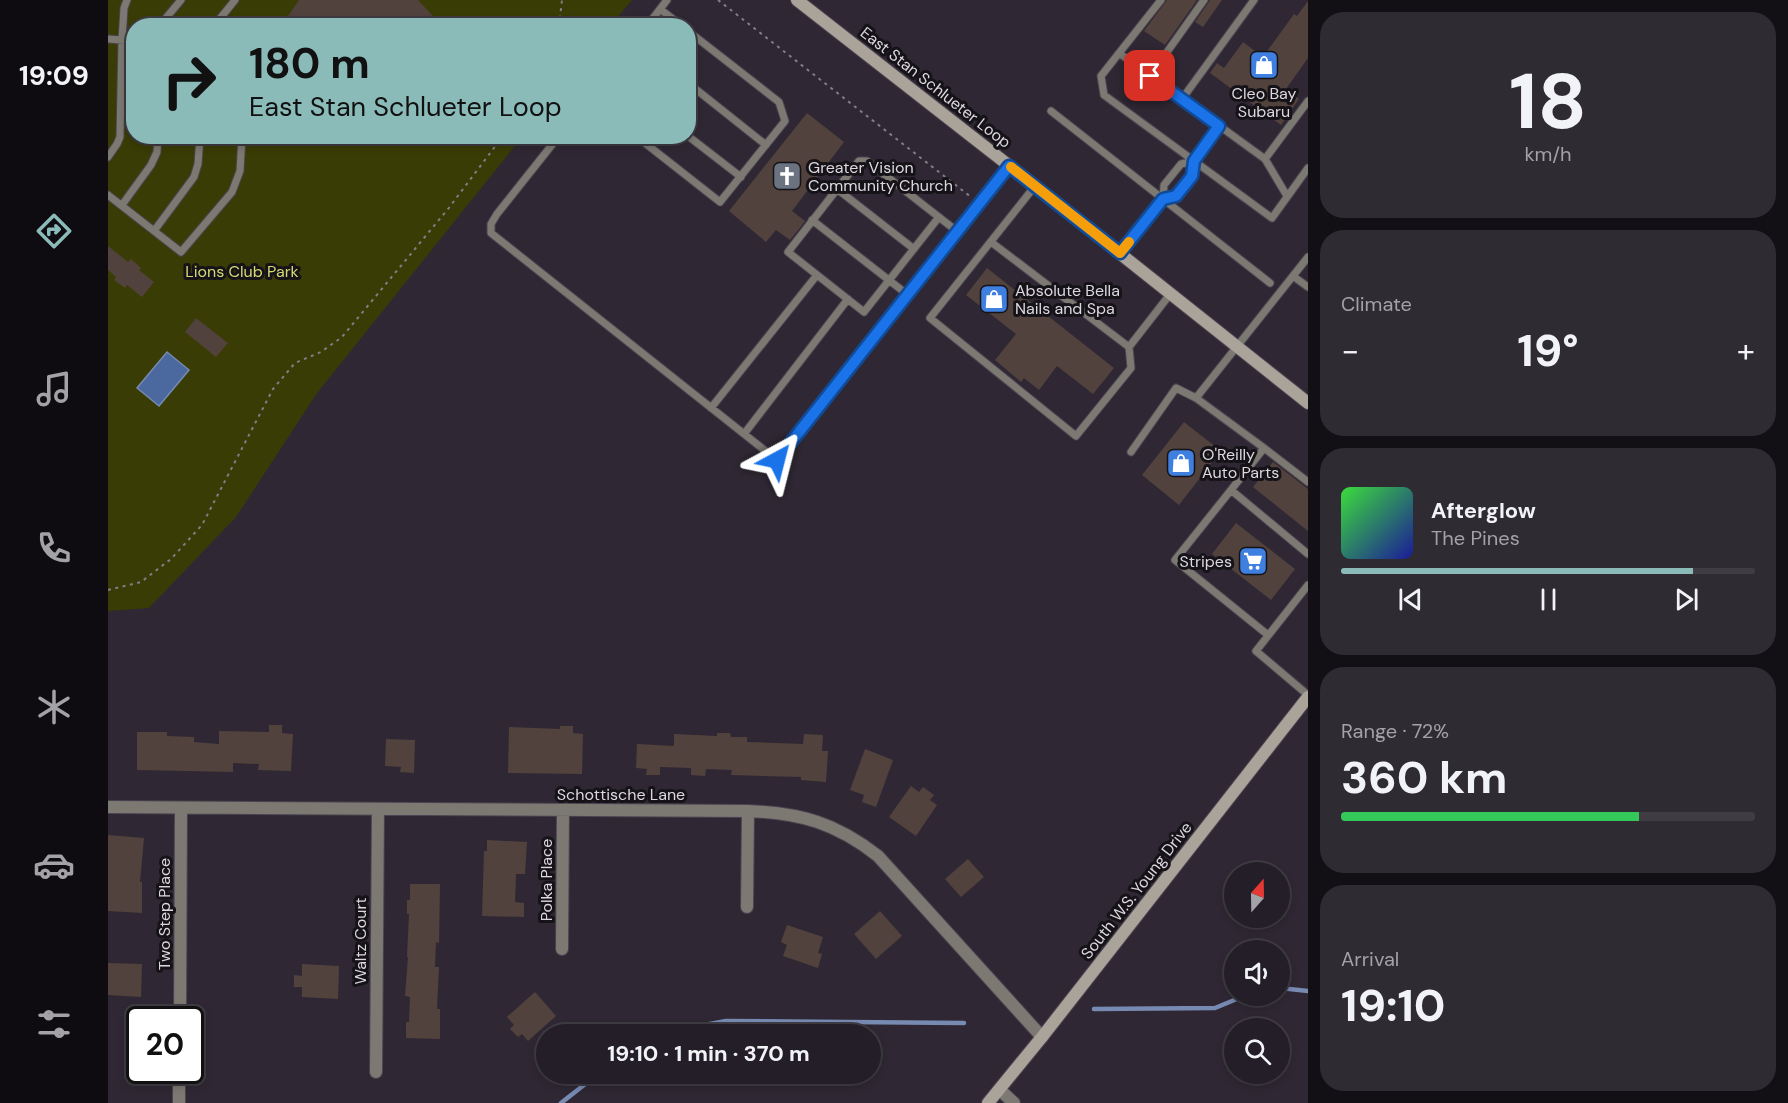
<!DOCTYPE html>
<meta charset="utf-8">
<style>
body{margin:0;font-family:"DM Sans",sans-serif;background:#2f2b33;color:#f1f3f6;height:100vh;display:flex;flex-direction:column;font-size:22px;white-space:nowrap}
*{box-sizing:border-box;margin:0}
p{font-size:20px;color:#a3a2a7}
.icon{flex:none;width:33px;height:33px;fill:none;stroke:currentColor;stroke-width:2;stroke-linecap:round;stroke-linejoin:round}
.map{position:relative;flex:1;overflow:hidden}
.panel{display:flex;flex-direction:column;gap:12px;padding:12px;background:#131015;width:480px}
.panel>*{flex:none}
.guide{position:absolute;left:18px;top:18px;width:570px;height:126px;border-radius:24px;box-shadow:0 3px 9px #0003,0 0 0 2px #403c44;background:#8bbbb9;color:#111;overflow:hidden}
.needle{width:39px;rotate:20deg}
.fabs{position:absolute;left:1116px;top:862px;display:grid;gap:12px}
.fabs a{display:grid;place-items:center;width:66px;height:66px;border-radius:50%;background:#231e27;box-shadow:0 3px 9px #0003,0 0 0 2px #403c44;font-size:30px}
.speed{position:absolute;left:18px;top:1006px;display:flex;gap:12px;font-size:30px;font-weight:700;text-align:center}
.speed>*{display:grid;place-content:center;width:78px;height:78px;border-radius:50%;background:#231e27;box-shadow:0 3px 9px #0003,0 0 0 2px #403c44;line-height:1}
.speed .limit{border:3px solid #111;border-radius:9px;background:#fff;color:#111}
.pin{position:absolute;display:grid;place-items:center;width:51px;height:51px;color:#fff;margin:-26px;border-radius:12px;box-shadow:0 3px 9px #0006}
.me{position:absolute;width:66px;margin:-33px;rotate:38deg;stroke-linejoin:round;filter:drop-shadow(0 0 4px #0008)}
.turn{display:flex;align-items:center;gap:21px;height:126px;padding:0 24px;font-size:27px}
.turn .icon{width:78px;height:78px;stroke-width:2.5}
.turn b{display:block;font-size:42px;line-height:51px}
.big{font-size:45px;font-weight:700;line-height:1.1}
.panel .tile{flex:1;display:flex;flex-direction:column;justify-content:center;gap:9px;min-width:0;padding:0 21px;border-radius:24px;background:#2f2b33}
.panel .dial{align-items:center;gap:0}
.dial b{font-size:78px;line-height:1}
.song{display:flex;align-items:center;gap:18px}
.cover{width:72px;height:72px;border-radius:9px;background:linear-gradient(135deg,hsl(120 70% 55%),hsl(240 70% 35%))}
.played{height:6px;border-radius:3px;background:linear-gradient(90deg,#8bbbb9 85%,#403c44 85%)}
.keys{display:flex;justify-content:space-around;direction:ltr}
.heat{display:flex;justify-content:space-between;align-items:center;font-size:33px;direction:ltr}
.charge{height:9px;border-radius:4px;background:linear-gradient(90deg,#34c759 72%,#403c44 0)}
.trip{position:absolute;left:428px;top:1024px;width:345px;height:60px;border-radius:30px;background:#231e27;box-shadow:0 3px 9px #0003,0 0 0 2px #403c44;font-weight:700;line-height:60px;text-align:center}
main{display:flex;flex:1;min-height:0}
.tabs{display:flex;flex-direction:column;width:108px;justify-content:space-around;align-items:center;background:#0e0c10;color:#a3a2a7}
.tabs .icon{width:42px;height:42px}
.tabs .active{color:#8bbbb9}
.tabs b{font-size:27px;color:#f1f3f6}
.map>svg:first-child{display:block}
.green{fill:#3a3c05}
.water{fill:#4b689f;stroke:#778ab2;stroke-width:1.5}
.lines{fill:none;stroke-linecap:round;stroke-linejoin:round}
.stream{stroke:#778ab2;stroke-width:4.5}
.building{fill:#51423d}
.lane-casing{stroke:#4b4450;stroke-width:9}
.street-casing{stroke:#4b4450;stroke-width:14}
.secondary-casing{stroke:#4b4450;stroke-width:14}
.path{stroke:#837d87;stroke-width:2;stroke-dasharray:3 4.5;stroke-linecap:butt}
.lane{stroke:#7c7872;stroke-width:7}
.street{stroke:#7c7872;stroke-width:12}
.secondary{stroke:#aaa39a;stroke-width:12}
.route-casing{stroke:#114b97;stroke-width:15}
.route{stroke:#1a73e8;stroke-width:10}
.slow{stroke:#f59e0b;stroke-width:10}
.labels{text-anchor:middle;stroke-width:6;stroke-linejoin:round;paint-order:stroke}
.street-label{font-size:16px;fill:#ddd8e0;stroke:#161318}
.poi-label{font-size:16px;fill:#ddd8e0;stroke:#161318;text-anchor:start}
.park-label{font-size:16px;fill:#d4d975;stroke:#161318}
</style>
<main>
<nav class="tabs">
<b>19:09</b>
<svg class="icon active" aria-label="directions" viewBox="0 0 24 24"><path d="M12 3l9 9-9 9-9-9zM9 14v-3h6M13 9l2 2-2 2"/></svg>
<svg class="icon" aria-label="music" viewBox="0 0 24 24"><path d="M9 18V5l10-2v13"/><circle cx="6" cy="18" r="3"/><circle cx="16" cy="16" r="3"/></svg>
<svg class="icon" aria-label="phone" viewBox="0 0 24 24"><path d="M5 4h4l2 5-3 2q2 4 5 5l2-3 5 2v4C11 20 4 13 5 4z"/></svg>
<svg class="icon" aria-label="climate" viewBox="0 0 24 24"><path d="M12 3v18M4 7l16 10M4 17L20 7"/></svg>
<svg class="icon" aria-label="car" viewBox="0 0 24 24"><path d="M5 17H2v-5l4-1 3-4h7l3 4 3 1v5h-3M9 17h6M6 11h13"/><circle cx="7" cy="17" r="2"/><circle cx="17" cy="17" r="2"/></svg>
<svg class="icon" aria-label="filters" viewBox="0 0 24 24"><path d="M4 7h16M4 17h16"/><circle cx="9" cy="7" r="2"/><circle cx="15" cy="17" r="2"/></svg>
</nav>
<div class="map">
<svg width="1200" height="1103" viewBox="0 0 1200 1103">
<rect width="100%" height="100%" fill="#2f2834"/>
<path class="green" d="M0 0H524L503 25 26 26V136L414 137 209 393 128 517 41 608 0 611Z"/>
<path class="water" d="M59 352 81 370 51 406 29 388Z"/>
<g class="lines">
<path class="stream" d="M1172 988 1200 991
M986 1009 1107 1008 1136 996
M543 1035 618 1021 856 1023
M453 1103 490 1074"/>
</g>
<path class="building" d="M191 0H310L325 16 318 26H173Z
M1059 0H1089L1057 45 1036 31Z
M1102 0H1114L1095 27 1087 22Z
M1200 1V58L1178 89 1191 99 1173 125 1102 73 1109 63 1116 68 1135 42 1155 57 1186 14 1189 16Z
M699 113 736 142 684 211 697 221 691 229 682 240 668 230 658 242 621 211Z
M0 246 20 262 23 259 33 268 31 270 46 282 34 297 19 285 17 288 6 280 8 277 0 270Z
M879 268 1006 368 985 394 949 366 931 390 916 378 913 382 887 360 908 334 858 295Z
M88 318 120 343 108 357 77 332Z
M1076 422 1113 451 1071 505 1034 475Z
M1165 462 1200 489V531L1145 487Z
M1128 523 1187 569 1163 600 1104 554Z
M161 725H174V733L185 734 183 771 150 770 151 764 125 763V772L29 770V732H59V736L86 737V742L111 744V731L161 732Z
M452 726H465V733L475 734 474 774 400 773 401 727 452 729Z
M609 733H622L623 737H639V742L695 744 696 734 715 735 714 751H720L718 782 693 780V777L623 775 624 770 598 769 597 776 583 775V768L552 767V775H538L539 769 528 768 529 744 566 746V734L609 736Z
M278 739 307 740 306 773 292 772 293 767 277 766Z
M757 749 785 760 768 807 754 802 756 795 742 790Z
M803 786 811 792 815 787 826 795 822 800 829 805 808 836 781 817Z
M0 835 36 838 32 882H34V913L0 911Z
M379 840 419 842 417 874H408L407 902 416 903V917L374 916 376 851H379Z
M860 859 876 877 853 897 837 879Z
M302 884H332L331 943 328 942 327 967H331L329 1009H332V1039L298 1038V1022H301L302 997 297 996 300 957H299L301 914H299V900H302Z
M772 911 794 936 768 959 746 934Z
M679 925 715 937 710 953 714 954 710 968 675 956 679 945 673 942Z
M0 963 34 964 33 997 0 995Z
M194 964 231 966 230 999 194 997V987H186V975L194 976Z
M427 992 448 1016 420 1041 414 1034 410 1037 402 1029 406 1025 399 1017Z"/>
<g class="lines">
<g class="lane-casing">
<path id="lane" d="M1053 0 993 76 996 95 1164 218 1200 168
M552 9 574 26
M56 26 58 18 73 0
M106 26 127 0
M539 26 559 0
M0 39 26 41
M1011 53 1157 159 1179 196
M1042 76 1096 0
M580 83 658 145
M1074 99 1146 0
M943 111 1162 283
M451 136 389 214 383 224V233L669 460 901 166
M528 136 612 202 677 121 671 102 580 31
M580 136 633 177
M0 157 9 144 12 137 14 40 16 8 19 0
M1157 159 1200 101
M927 186 822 318 968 436 1023 368 1021 347 1063 293
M729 189 806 249
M0 195 73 252 124 192 132 171 134 136
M1055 199 1068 197 1084 176 1086 161 1111 126
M14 205 43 165 49 152 50 136
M831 217 756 312 680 252 751 161H759L850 232
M704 220 800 295
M46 231 86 177 90 164 92 136
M883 242 1021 347
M1012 253 1055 199 1056 185 1073 164 1086 161
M1185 276 1200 287
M603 408 709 275
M636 434 740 299
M1156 448 1088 398 1200 257
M1023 452 1068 388 1088 398
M1123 490 1156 448 1200 482
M1200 585 1148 651 1200 695
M1160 635 1067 560 1123 490 1200 554"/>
</g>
<g class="street-casing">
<path id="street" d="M0 807 640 811C693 813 728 823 770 856L934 1037
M639 907 640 811
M454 949 455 810
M72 1020 73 808
M268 1072 270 809
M892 1090 906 1103
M71 1103V1071"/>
</g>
<g class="secondary-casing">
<path id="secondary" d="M689 0 927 186 1200 403
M880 1103 934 1037 1200 697"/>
</g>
<path class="path" d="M610 0 863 197
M451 26 454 0
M0 590 33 582 63 559 94 525 165 389 187 363 213 352 234 337 340 209 395 136"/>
<use href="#lane" class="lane"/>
<use href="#street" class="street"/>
<use href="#secondary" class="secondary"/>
</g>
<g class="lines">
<g class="route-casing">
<path id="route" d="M669 460 901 166 1012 253 1055 199 1068 196 1084 176 1086 161 1111 126 1042 76"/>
</g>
<use href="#route" class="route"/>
<path class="slow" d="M903 167 1012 253 1021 242"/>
</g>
<defs>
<g id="shop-square" transform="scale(1.5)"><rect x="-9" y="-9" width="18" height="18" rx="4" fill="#3f7fe0" stroke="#161318"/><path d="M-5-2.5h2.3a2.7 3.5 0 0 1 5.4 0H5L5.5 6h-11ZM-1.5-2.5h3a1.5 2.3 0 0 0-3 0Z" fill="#fff"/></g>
<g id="church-square" transform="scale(1.5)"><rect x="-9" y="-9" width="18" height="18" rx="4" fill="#6b7280" stroke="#161318"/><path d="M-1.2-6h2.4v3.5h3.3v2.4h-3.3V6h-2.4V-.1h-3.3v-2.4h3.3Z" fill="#fff"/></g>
<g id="supermarket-square" transform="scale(1.5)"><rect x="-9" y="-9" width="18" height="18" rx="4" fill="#3f7fe0" stroke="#161318"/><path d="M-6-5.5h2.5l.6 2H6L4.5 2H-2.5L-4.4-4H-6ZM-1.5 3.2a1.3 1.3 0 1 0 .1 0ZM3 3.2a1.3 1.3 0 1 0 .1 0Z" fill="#fff"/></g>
</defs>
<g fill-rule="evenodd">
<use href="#shop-square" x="1156" y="65"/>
<use href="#church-square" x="679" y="176"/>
<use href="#shop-square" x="886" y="299"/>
<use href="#shop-square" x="1073" y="463"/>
<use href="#supermarket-square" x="1145" y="561"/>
</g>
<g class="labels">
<g class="street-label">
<text transform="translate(828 87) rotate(38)" y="6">East Stan Schlueter Loop</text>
<text x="513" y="800">Schottische Lane</text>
<text transform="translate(438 880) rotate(-90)" y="6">Polka Place</text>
<text transform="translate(1028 890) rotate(-52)" y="6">South W.S. Young Drive</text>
<text transform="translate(56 914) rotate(-90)" y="6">Two Step Place</text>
<text transform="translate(252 941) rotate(-90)" y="6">Waltz Court</text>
</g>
<g class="poi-label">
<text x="1156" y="99" text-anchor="middle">Cleo Bay<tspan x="1156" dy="18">Subaru</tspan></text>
<text x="700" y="173">Greater Vision<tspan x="700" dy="18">Community Church</tspan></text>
<text x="907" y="296">Absolute Bella<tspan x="907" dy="18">Nails and Spa</tspan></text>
<text x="1094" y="460">O'Reilly<tspan x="1094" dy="18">Auto Parts</tspan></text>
<text x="1124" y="567" text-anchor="end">Stripes</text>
</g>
<g class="park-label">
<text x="134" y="277">Lions Club Park</text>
</g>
</g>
</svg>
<div class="fabs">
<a><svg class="needle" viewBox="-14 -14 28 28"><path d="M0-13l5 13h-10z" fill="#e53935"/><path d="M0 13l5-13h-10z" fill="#a3a2a7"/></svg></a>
<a><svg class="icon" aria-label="sound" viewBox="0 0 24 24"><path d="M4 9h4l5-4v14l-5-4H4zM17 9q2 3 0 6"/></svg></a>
<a><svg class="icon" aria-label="search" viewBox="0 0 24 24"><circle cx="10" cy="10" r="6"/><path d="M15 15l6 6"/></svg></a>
</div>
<div class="speed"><div class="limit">20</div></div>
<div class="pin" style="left:1042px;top:76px;background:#d93025"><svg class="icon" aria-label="arrive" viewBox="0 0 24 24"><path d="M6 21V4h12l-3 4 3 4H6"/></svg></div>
<svg class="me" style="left:669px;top:460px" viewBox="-20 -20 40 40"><path d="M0-17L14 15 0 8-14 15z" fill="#1a73e8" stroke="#fff" stroke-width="4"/></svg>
<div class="trip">19:10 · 1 min · 370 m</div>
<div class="guide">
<div class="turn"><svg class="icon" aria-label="right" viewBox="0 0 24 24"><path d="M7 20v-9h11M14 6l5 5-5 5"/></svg><div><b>180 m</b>East Stan Schlueter Loop</div></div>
</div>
</div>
<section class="panel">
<div class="tile dial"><b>18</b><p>km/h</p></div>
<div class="tile"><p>Climate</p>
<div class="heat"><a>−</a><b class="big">19°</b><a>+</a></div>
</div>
<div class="tile">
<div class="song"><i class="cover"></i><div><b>Afterglow</b><p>The Pines</p></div></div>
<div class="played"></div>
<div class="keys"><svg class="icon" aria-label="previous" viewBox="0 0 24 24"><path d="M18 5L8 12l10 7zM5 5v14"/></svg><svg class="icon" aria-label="pause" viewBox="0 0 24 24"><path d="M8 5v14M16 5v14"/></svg><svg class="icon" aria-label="next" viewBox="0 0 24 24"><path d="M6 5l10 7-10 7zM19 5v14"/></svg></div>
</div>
<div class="tile"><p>Range · 72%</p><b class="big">360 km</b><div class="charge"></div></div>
<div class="tile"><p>Arrival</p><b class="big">19:10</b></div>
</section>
</main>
